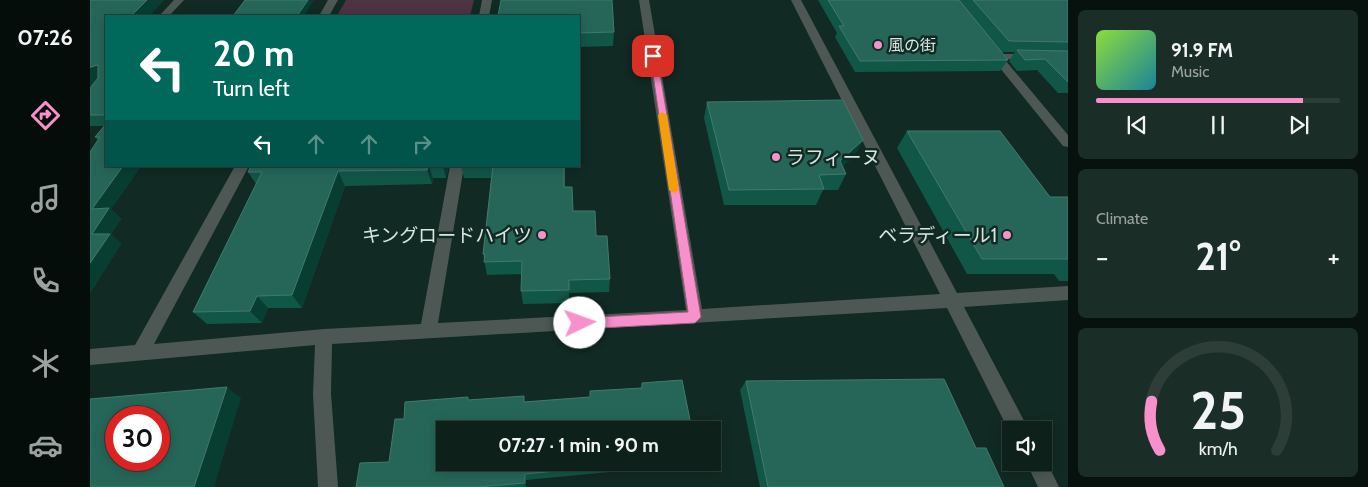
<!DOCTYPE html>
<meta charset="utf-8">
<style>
body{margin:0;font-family:Cabin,"Noto Sans JP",sans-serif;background:#1b2d27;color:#f1f3f6;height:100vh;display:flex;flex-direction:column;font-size:19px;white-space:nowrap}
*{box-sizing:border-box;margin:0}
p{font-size:16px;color:#9aa3a2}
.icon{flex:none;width:28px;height:28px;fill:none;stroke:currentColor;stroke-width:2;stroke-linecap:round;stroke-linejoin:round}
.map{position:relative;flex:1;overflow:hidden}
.side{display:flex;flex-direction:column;gap:10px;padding:10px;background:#07120e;width:300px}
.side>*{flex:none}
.guide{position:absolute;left:15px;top:15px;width:475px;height:152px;border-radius:0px;box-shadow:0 2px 12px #0003,0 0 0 1px #2d3e39;background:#00695c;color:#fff;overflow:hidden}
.tools{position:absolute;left:912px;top:421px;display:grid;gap:10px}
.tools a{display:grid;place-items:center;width:50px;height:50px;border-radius:0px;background:#0d201a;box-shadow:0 2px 12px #0003,0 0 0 1px #2d3e39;font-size:25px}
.speed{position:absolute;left:15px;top:406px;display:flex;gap:10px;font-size:25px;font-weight:700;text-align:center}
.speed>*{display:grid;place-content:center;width:65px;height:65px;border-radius:50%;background:#0d201a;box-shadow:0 2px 12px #0003,0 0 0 1px #2d3e39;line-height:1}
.speed .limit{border:8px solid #d22;background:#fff;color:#111}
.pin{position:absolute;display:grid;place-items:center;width:42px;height:42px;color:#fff;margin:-21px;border-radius:10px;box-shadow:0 2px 8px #0006}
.me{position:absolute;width:55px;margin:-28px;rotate:87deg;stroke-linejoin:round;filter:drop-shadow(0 0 4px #0008)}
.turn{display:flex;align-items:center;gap:18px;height:105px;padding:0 25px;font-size:22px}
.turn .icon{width:65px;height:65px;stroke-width:2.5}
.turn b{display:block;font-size:35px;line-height:42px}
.lanes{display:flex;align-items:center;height:48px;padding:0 25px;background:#0003;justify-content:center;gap:25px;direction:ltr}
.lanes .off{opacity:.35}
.big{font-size:38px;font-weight:800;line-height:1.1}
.side .widget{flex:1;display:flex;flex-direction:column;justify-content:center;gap:8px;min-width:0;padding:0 18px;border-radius:8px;background:#1b2d27}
.side .dial{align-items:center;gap:0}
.dial svg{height:130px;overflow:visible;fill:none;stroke:#2d3e39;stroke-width:7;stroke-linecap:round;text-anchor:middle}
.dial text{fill:#f1f3f6;stroke:none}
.song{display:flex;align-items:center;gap:15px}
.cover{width:60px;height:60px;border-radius:8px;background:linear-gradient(135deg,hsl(90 70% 55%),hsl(190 70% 35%))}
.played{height:5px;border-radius:2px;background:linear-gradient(90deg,#f890cb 85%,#2d3e39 85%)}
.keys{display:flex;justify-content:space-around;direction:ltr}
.heat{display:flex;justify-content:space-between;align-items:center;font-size:28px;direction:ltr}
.trip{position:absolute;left:346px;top:421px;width:285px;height:50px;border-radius:0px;background:#0d201a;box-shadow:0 2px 12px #0003,0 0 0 1px #2d3e39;font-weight:800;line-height:50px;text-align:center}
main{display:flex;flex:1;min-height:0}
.dock{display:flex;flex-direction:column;width:90px;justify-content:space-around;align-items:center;background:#050d0a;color:#9aa3a2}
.dock .icon{width:35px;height:35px}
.dock .active{color:#f890cb}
.dock b{font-size:22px;color:#f1f3f6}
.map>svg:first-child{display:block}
.green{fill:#4e3342}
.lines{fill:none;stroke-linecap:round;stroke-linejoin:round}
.service{fill:#4d5854;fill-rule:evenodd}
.minor{fill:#4d5854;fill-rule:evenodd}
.wall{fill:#115747}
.shaded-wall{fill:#083e32}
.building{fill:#266658;stroke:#427a6d;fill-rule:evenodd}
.route{fill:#f890cb;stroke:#a15e84}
.slow{fill:#f59e0b}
.poi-dot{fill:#f890cb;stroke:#112a23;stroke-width:2}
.labels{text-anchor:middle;stroke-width:5;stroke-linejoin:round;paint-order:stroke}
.far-poi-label{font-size:16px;fill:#d7e6e0;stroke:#112a23;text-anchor:start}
.poi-label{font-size:19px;fill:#d7e6e0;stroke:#112a23;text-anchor:end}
</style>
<main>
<nav class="dock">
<b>07:26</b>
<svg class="icon active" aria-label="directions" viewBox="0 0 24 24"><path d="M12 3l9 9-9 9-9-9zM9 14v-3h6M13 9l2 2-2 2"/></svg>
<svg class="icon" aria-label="music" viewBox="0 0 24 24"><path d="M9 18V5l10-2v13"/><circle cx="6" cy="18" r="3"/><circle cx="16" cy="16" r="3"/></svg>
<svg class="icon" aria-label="phone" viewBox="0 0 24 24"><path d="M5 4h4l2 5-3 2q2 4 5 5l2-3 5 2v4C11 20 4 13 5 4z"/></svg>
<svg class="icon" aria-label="climate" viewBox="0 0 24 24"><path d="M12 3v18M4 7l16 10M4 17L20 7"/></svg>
<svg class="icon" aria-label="car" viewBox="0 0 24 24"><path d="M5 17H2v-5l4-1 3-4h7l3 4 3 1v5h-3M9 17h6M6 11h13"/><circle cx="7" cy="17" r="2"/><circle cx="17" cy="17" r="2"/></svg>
</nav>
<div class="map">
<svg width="978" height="487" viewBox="0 0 978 487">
<rect width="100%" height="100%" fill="#112a23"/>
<path class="green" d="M256 0H384L380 16H247Z"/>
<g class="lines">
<path class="service" d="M908 54H978V60L904 59V55Z"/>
<path class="minor" d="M84 0H94L79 16H69Z
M238 0H248L239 16H229Z
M392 0H402L399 16H389Z
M549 0H559L612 309 850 294 701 0H711L867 293 978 286V300L874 307 939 430H921V435L857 308 242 344 241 394 248 487H228L223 394 225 345 0 365V349L45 345 145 166H159L64 344 234 329 331 324 360 166H374L348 323 596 310Z
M901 47 905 48 978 135V147L973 146 897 52 896 50Z
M954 456 969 487H948L936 462H954Z"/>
</g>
<path class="wall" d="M0 0H74L59 16H16V166H51L21 209 31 219 21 234 31 244 0 293V152L8 141 5 137 14 126H0Z
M728 0H978V93H968L947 70 927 71 919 61 925 52H912L918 60 910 71 765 72 745 37 747 33Z
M489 16 524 32 523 46 489 47Z
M617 102 773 140 764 156 753 166 756 174 748 190H733L726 205H634L614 118Z
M817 131 960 197H978V281H969L964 274H877L807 148Z
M161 166H359L356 178H343L342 184 255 186 212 308H178L172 323 117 324 103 312 166 184 158 172Z
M371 166H475V187L483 211 506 236 520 279 519 292 479 293V303L433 304 431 291 432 274 397 275 393 254 401 178H374Z
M592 380 355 462H605L604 464 436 480V487H266L299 462 314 419 380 400 436 402 500 397V391L551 388 552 383Z
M656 381 886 448 914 487H670L650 390Z"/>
<path class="shaded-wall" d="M57 0H74L59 16H41Z
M218 0H224L214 16H207Z
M8 65 16 75 0 90V68L1 67Z
M773 140 764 156 744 174 750 161Z
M33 166H51L21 209 31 219 21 234 31 244 0 293V263L2 209Z
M338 166H339L343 178 342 184 337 170Z
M353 166H359L356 178Z
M248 171 255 186 212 308 202 295Z
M167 296 178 308 172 323 160 311Z
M137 387 151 398 124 487H104Z
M435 474 436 480V487L435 483Z"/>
<path class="building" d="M0 0H57L41 16H16V115H0V88L8 78V65L1 67 0 68Z
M155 0H218L207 16H143Z
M411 0H522L524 32 489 33V16H408Z
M738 0H869L918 60 770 61 749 26H754Z
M883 0H978V42L919 41Z
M927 50 978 51V82L955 59 935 60Z
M753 100 773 140 750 161 756 174 729 175 734 189 639 190 617 102Z
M16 124V166H33L2 209 19 208 2 234H20L0 263V152L10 137H5Z
M817 131H910L960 197H978V259H892Z
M161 166H338L337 170 248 171 202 295 167 296 160 311 103 312 172 172H158Z
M403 166H474V187H482L483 211H505L506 236H517L520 279 479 280V290L431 291 432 261 394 262 395 254H393Z
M854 379 886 448H896L914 487H678L656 381Z
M592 380 602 430H355V462H559L435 474V483L387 487H266L270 463 299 462 305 419H314L315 402 378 397V400L434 396V402L500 397V391L552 388V383Z
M137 387 104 487H0V399ZM26 418H69V460H26Z"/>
<path class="route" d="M560 54 567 56 611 317 605 323 490 329 484 323 490 318 598 312Z"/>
<path class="slow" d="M572 112 577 115 589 190 584 193 579 190 568 115Z"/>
<g class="poi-dot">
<circle cx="788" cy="45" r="5"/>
<circle cx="686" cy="157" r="5"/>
<circle cx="452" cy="235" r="5"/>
<circle cx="917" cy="235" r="5"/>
</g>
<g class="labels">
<g class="far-poi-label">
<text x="798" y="51">風の街</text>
</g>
<g class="poi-label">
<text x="696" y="164" text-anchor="start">ラフィーヌ</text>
<text x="442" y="242">キングロードハイツ</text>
<text x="907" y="242">ベラディール1</text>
</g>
</g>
</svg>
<div class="tools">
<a><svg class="icon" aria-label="sound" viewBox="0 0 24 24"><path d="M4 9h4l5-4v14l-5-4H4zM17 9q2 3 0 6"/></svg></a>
</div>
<div class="speed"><div class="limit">30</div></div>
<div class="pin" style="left:563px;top:56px;background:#d93025"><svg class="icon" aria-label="arrive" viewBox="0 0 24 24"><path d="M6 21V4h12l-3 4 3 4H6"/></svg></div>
<svg class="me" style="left:490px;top:323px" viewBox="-20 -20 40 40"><circle r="19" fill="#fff"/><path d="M0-13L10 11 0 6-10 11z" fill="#f890cb"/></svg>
<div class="trip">07:27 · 1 min · 90 m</div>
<div class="guide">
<div class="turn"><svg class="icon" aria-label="left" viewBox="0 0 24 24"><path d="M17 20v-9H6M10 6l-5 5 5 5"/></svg><div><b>20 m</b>Turn left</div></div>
<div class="lanes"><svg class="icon" aria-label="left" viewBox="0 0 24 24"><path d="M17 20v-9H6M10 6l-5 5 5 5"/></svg><svg class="icon off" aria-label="ahead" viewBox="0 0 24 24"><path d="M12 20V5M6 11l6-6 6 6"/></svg><svg class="icon off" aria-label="ahead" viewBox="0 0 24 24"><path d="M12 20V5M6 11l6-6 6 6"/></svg><svg class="icon off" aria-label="right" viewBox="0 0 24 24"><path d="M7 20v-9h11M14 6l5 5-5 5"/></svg></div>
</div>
</div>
<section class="side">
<div class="widget">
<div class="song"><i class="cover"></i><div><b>91.9 FM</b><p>Music</p></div></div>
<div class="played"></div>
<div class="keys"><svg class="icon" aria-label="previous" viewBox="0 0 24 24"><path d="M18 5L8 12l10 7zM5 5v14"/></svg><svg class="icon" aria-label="pause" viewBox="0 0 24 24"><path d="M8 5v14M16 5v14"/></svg><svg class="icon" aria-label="next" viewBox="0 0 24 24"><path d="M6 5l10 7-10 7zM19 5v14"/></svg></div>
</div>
<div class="widget"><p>Climate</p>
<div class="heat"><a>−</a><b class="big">21°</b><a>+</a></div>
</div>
<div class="widget dial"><svg viewBox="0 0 100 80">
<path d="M14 69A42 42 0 1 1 86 69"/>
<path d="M14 69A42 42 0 0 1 9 39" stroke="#f890cb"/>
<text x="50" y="56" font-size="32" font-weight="700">25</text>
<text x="50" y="72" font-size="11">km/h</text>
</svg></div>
</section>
</main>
